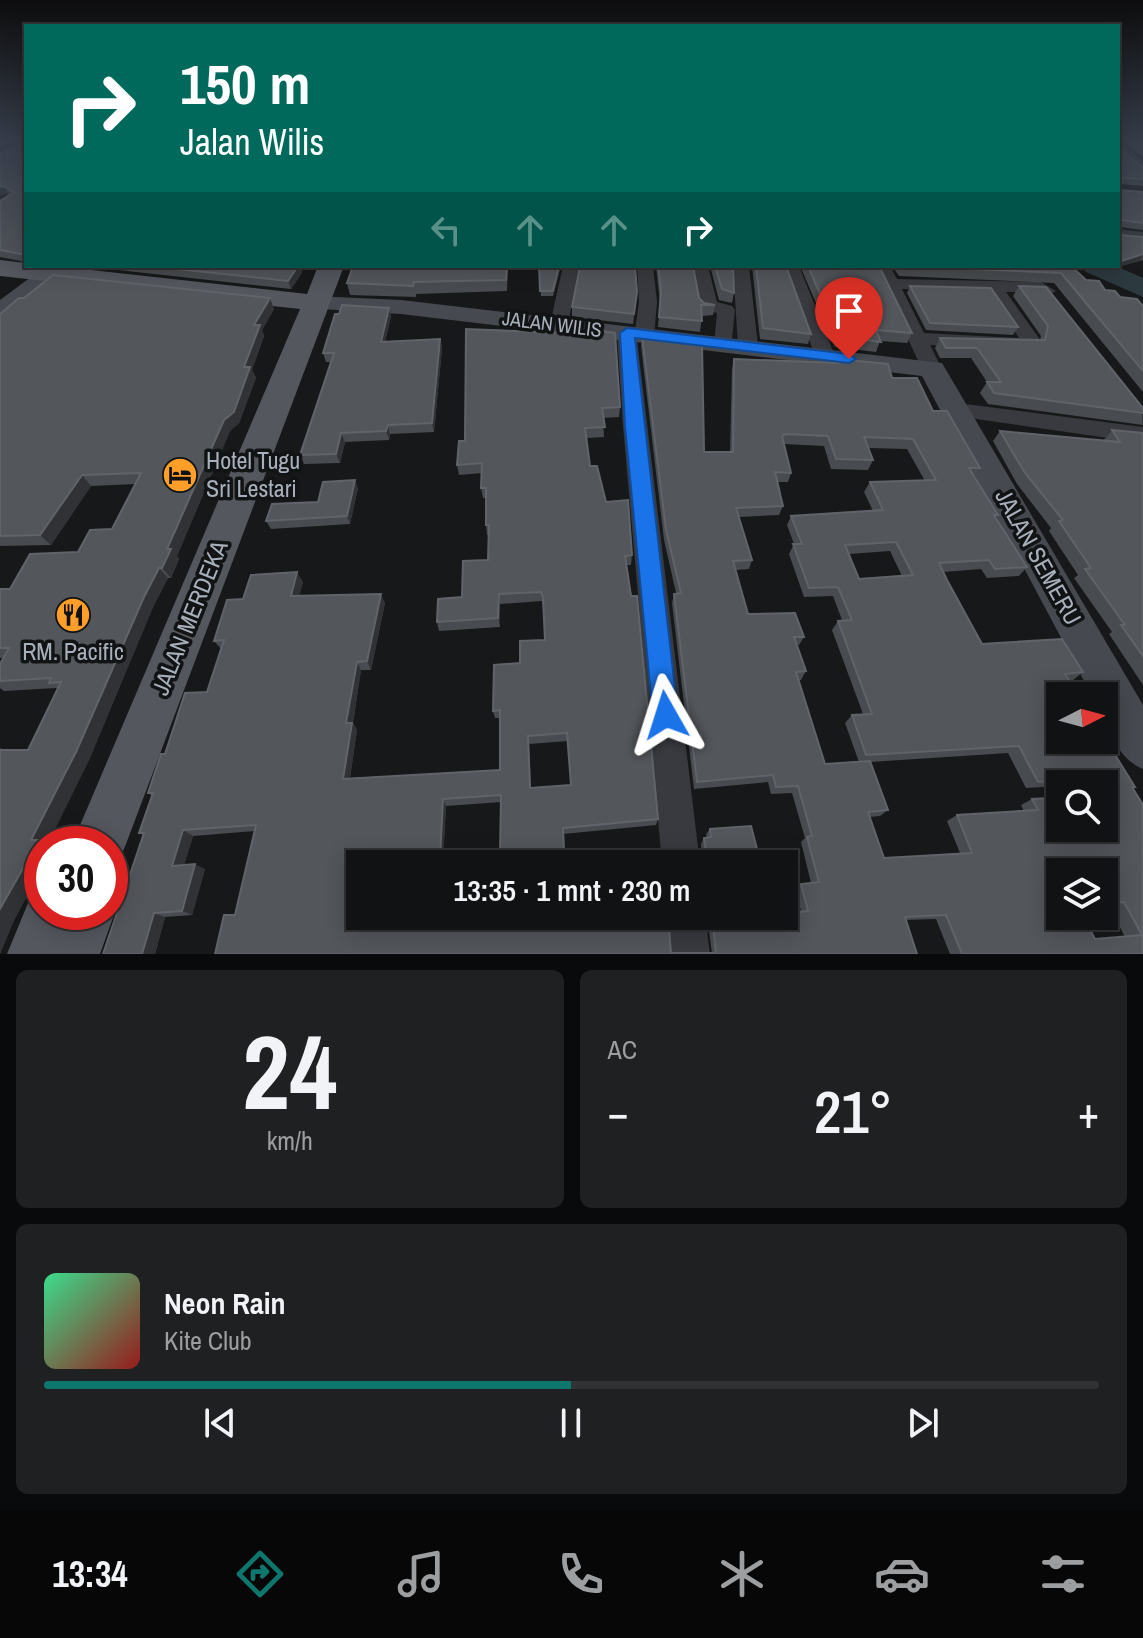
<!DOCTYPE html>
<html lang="id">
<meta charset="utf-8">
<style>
body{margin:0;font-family:"Archivo Narrow",sans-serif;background:#1e2022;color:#f1f3f6;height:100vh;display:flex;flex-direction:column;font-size:30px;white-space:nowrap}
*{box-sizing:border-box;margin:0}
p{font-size:26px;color:#9c9ea0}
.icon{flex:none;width:44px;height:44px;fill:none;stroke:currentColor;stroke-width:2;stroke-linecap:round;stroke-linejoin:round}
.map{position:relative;height:954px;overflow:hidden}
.panel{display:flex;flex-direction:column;gap:16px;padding:16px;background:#090a0b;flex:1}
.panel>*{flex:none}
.hud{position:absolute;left:24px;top:24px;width:1096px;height:244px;border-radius:0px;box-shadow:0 4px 20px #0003,0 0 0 2px #303234;background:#00695c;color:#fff;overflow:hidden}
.needle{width:52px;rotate:84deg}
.fabs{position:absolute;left:1046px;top:682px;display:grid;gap:16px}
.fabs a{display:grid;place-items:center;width:72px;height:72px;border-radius:0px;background:#111214;box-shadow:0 4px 20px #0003,0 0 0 2px #303234;font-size:40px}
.speed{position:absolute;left:24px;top:826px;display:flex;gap:16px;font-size:40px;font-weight:700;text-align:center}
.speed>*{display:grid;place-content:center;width:104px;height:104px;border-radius:50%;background:#111214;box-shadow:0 4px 20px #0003,0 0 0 2px #303234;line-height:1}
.speed .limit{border:12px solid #d22;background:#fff;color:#111}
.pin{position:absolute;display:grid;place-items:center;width:68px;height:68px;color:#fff;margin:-82px -34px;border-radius:50% 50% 50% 0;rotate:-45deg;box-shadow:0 0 8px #0007}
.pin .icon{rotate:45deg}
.me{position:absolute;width:88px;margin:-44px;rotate:354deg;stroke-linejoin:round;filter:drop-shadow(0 0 6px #0008)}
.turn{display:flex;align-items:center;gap:28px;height:168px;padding:0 24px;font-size:36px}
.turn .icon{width:104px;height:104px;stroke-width:2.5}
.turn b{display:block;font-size:56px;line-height:68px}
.lanes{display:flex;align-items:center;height:76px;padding:0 24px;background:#0003;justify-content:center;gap:40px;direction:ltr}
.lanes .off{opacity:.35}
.big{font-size:60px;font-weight:600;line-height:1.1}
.panel .widget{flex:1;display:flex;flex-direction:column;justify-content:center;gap:12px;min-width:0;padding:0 28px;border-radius:12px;background:#1e2022}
.panel .dial{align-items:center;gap:0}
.dial b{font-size:104px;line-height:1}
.song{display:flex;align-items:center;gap:24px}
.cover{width:96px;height:96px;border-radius:12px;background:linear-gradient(135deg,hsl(150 70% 55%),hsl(0 70% 35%))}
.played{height:8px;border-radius:4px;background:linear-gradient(90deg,#0f766e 50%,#303234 50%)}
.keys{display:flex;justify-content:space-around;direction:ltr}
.heat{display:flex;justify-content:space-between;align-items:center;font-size:44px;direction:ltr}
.panel .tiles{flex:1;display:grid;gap:16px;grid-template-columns:1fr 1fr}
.widget:last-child{grid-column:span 2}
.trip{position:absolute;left:346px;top:850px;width:452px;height:80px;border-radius:0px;background:#111214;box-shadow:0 4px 20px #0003,0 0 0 2px #303234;font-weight:600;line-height:80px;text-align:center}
.tab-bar{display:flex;height:128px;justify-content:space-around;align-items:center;background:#070708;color:#9c9ea0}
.tab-bar .icon{width:56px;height:56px}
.tab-bar .selected{color:#0f766e}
.tab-bar b{font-size:36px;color:#f1f3f6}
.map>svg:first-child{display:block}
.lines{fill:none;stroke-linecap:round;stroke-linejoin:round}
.river{fill:#2c393f;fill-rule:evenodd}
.minor{fill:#383a3f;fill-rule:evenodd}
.secondary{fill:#46494f;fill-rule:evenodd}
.primary{fill:#54575e;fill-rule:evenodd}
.wall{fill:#484b4f;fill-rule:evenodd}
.shaded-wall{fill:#303235}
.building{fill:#53565b;stroke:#60646a;stroke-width:2;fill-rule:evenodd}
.route{fill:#1a73e8;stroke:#114b97;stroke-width:2}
.labels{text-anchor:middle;stroke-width:7;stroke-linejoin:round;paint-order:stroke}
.far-street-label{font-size:20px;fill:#a8b0bb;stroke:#121315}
.poi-label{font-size:24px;fill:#a8b0bb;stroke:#121315;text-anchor:start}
.street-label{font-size:24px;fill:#a8b0bb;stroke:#121315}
</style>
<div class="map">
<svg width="1143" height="954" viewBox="0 0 1143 954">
<rect width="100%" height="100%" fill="#17181a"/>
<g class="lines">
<path class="river" d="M1082 266H1116L1143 278V297L1086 272Z"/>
<path class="minor" d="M1118 141 1143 161V172L1118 152Z
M1118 229 1143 232V242L1118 239Z
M563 266H579L568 324 559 330 550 324Z
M637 266H653L657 302 654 336 651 340H637L700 864H662L623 426 617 333 627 327 635 331 639 302Z
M692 266H708L717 302 732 306 735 310 731 348H717L714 344 717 313 703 310 700 306Z
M733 266H749L758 346 748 352 738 346Z
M783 266H799L835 356 832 360 825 362 815 356Z
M874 266H890L897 279 1041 282 1056 291 1047 296 1037 292H1006L1039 338 1036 348 930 345 942 369 932 375 922 369ZM902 289 988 291 1019 338 924 333Z
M957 403 1143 427V443L949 415 946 410 949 405Z
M667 916H705L710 954H670Z"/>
<path class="secondary" d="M51 266 59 268 62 273 59 278 9 317 0 319V300L43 268Z
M314 296 401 300 942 363 1143 705V769C1116 758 1104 724 1104 696H1092L922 376 401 314 305 308 302 303 305 298Z"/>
<path class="primary" d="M0 260 26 263V266H55L307 294 318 266H344L126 844 118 863 110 867V844H72L300 309 0 276Z
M42 888V912H110V900L115 912 100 954H7L33 891Z"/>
</g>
<path class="wall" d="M26 141V262L0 257V201L10 194 8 193 0 196V153Z
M1118 141 1120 149 1143 167V186L1120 184V190L1143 192V230L1120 227V235L1143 237V260L1117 267 1115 266H1118Z
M1123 141H1143V157Z
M82 266H304L301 274 291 289Z
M353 266H508L507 291 416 294V297L350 295 347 283Z
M539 266H561L553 296H541Z
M656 266H693L699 298 704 303 715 305 713 315 702 316 700 332 658 327 660 302Z
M710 266H733L734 293 732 303 719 300Z
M752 266H786L811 334 808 344 760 339Z
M800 266H879L912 333 907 343 880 341 876 352 835 347Z
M892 266H1071L1086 280 1120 297 1143 306V392L1054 283 899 276Z
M910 286 1018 327 1013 335 926 330 907 293Z
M1019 286 1142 408 1143 425 988 404 980 393 987 382 971 358H940L935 348 940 338 1040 340 1041 336 1013 296Z
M637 292 633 324 572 317V307Z
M389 308 391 316 385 342 440 339 442 348 434 432 390 434 389 440 345 442 340 463 304 464 300 455 331 362H326L323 353Z
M274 309 262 330 264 336 252 370 256 378 239 423 230 431 177 556 179 559 171 578H168L153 607 89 760 47 844H42V868L14 920 0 954V748L4 750H28L58 689 56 688 4 691 0 688V664L3 658H0V589H10L78 552 112 529 135 484 91 486 51 545 0 546V314Z
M466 329 620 407 619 417 603 418 604 437 587 438 590 466 632 555 631 565H627L658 819 656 825 563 834 564 855 360 864 671 953H712L707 916H784L801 911 795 888 801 884 811 883 801 842 805 838 792 793 771 794 768 782 694 789 672 603 674 594 676 593 664 540 641 346 642 336 704 452H730L732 369 734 359 838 363 839 359 892 378 933 411 980 468 974 476 998 515 995 518 1027 567 1019 576 987 578 981 569 943 572 982 644 1083 672 1072 681H1070L1135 787 1133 788 1143 954H950L936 919 906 920 917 954H215L235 915 255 831 193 836 184 865 205 869 192 915 165 917 155 954 143 835 139 833 152 796 148 793 165 754 207 692 221 649 214 641 243 599 303 582 299 596 385 603 371 670H361L353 723 357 730 350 778 500 770V718H495L493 711 520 663 545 640 543 607 542 601 500 604V627L439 631 437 622 462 597 488 560 489 535H487L486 525V498H483L481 488 482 473 459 475 457 465 465 441ZM784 444 824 446 831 469 868 470 873 460 868 448 907 449 925 481 870 482 864 492 873 511 791 516 787 525 794 544 789 554 804 597 833 596 842 620 838 621 832 630 863 714 852 715 845 723 859 762 825 764 799 680H801L806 671 797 645H799L804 637 748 614 735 570 749 569 752 560 739 517 779 515 783 506 778 482H788L791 473ZM890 551 902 576 859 579 849 554ZM568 741 571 785 531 788 529 744ZM1008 753 1026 788 1060 786V784H1104V828H1060L1032 799 1021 805 1024 811 957 815 947 821 960 853 884 858 869 817 880 816 888 810 870 762ZM501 802 500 854 443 858 446 806ZM1060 872H1104V906H1109L1125 937 1095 939Z
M1112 430 1143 433V685L1109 634 1112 632 1074 578 1078 575 1049 531 1051 528 1017 484 993 441 1000 431 1103 441Z
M358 488 350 524 271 529 266 521Z
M751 826 761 864H599L641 861 643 854 661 852 664 862H703L701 844 704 838H707L706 834 710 829Z"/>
<path class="shaded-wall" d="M0 141H13L0 149Z
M3 186 8 193 0 196V187Z
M1143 254 1141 260 1117 267 1122 261Z
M298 266H304L301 274 291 289 288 281Z
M559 266H561L553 296V291Z
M270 298 274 309 262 330 264 336 252 370 256 378 239 423 230 431 177 556 179 559 171 578 162 568 167 549 244 367 254 325Z
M389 308 391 316 383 351 381 342Z
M440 339 442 348 434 432 432 423Z
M388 425 390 434 389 440 386 431Z
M341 433 345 442 340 463 336 454Z
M82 475 91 486 51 545 40 535Z
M355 480 358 488 350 524 347 516Z
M159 568 168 578 153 607 89 760 48 844H42V868L14 920 0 954V909L144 597Z
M297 572 303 582 297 605 291 596Z
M381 594 385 603 371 670 367 661Z
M499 594 500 604V627L498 618Z
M357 662 361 670 353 723 357 730 349 785 343 779 346 723Z
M443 799 446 806 443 863 440 858Z
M183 830 193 836 182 871 172 866Z
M195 864 205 869 192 915 182 911Z
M154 913 165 917 155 954H142Z"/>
<path class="building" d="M23 141H26V255L0 250V201L14 192 3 186 0 187V153L23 143Z
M1118 141H1119L1120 149 1143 167V179L1120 178V190L1143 192V223L1120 220V235L1143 237V254L1122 261 1118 259Z
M1134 141H1143V148Z
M149 266H298L288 281Z
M353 266H507L506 280 414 282 413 286 347 283Z
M539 266H559L553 291H540Z
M580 266H635L637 292 634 314 572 307Z
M658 266H693L699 298 704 303 715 305H701L702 321 659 317 661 291Z
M715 266H733L734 293 722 289Z
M756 266H786L811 334 763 328Z
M808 266H879L912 333 876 330 881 342 838 336Z
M903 266H1071L1086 280 1099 281 1105 290 1115 291 1120 297 1137 299 1143 306V371L1061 273Z
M53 275 270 298 254 325H260L244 367H250L234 412 224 420 167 549H171L162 568H159L144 597 76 752 31 840H39L0 909V750H28L61 682 49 683 51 678 0 681V664L9 648H0V589H10L30 554 78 552 90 530 112 529 141 473 82 475 40 535 0 536V314L19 298H24Z
M910 286 991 288 1018 327 930 323Z
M1019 286 1046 287 1143 408V413L994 393 987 382H1001L977 348H946L940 338 1045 340 1048 326Z
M342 305 389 308 381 342 440 339 432 423 388 425 386 431 341 433 336 454 300 455 334 353H323L335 314H339Z
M569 327 615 333 620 407 602 408 605 427 585 428 590 466H597L606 502 628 500 632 555 625 556 631 596H637L658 819 563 828 564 850H558L559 864H360V916H668L671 953H716L712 916H784V913L808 911 801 884 819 882 807 837 812 836 798 786 776 787 773 775 697 782 674 594 681 593 666 530 642 336 702 343 704 452H733L734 359 839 363V359L888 364 892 378H917L933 411H947L980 468H969L998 515H994L1027 567 995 569 989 560 939 563 947 580 982 644 1062 639 1083 672 1065 674 1079 696H1060V740H1104V737L1135 787H1132L1143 805V954H962L946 915 905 917 917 954H215L224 915H235L256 825 183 830 172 866 195 864 182 911 154 913 142 954H103L144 833H139L153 793H148L161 754H165L185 693 207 692 224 640 214 641 227 600 243 599 251 575 297 572 291 596 381 594 367 661 357 662 346 723H352L343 779 500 770V710L493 711 494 665 520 663V641L545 640 543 598 541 592 499 594 498 618 437 622 438 599 462 597 463 561 488 560 489 525H486V488H481L482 463 457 465 459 441H465L466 329 569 333ZM786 434 828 436 836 459 873 460 864 437 913 439 936 480 870 482 883 510 791 516 802 544H793L809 588 838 587 852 620 838 621 872 714 852 715 866 755 1019 746 1038 782 1087 779 1090 784H1104V809L1110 820H1104V828H1060V814L1051 798 1032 799 1038 810 957 815 972 853 884 858 868 812 888 810 870 761 825 764 796 672 806 671 794 637H804L795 613 748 614 733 561 752 560 736 508 783 506 775 472 791 473 782 436ZM896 542 913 575 859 579 845 545ZM567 733 571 785 530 788 528 736ZM501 795 500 854 440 858 443 799ZM1060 872H1104V903L1124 902 1142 935 1095 939 1083 916H1060Z
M1112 430 1143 433V656L1121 625H1125L1085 569 1091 568 1059 521 1063 520 1025 473 1000 431 1120 442Z
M355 480 347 516 266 521 272 504 318 502 323 482Z
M751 826 761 864H599L644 861 643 854 661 852 664 862H703L707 859 704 838 711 837 710 829Z"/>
<linearGradient id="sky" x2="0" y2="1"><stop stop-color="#0d0d0e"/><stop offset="0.51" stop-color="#363d49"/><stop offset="1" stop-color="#363d49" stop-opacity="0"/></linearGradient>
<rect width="1143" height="275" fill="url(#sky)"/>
<path class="route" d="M627 328 849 354 856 359 849 363 635 338 678 715 674 724 666 727 657 724 653 715 625 426 620 333Z"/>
<defs>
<g id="hotel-disc" transform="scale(1.8)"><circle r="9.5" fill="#ff9f2a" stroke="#121315"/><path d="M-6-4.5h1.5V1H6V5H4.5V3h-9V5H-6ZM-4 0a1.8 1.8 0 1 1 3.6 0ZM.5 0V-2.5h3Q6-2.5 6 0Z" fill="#111"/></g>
<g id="restaurant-disc" transform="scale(1.8)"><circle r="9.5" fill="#ff9f2a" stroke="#121315"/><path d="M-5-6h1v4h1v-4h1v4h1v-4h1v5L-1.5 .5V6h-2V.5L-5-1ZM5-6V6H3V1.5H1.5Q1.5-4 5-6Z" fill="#111"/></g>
</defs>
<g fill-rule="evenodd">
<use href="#hotel-disc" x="180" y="475"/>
<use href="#restaurant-disc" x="73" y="615"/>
</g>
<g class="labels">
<g class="far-street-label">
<text transform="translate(552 324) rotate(7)" y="7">JALAN WILIS</text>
</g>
<g class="poi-label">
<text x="206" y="469">Hotel Tugu<tspan x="206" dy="28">Sri Lestari</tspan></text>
<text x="73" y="660" text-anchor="middle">RM. Pacific</text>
</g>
<g class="street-label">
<text transform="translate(1038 557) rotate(61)" y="8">JALAN SEMERU</text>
<text transform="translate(190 618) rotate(-68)" y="8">JALAN MERDEKA</text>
</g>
</g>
</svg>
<div class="fabs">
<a><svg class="needle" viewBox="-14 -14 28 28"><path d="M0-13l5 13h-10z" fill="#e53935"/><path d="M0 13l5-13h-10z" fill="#9c9ea0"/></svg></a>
<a><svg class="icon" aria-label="search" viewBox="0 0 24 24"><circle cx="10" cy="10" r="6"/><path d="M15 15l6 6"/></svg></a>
<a><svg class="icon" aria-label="layers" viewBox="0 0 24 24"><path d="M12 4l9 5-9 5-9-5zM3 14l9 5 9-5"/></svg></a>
</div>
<div class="speed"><div class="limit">30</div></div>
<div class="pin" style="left:849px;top:359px;background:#d93025"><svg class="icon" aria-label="arrive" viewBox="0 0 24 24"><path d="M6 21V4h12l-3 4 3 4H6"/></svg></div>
<svg class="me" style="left:666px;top:715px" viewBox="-20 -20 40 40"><path d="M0-17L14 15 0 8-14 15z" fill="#1a73e8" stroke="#fff" stroke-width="4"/></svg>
<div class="trip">13:35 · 1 mnt · 230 m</div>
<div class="hud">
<div class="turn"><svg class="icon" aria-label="right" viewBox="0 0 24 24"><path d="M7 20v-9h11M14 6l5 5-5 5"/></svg><div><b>150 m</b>Jalan Wilis</div></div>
<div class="lanes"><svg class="icon off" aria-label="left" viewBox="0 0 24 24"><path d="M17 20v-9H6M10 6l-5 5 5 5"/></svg><svg class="icon off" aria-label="ahead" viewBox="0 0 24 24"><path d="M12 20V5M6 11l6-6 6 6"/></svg><svg class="icon off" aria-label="ahead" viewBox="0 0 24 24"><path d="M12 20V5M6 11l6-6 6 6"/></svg><svg class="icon" aria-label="right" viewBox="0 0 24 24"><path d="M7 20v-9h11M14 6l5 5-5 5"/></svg></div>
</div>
</div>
<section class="panel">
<div class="tiles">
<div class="widget dial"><b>24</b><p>km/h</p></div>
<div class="widget"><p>AC</p>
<div class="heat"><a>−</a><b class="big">21°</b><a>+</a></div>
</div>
<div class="widget">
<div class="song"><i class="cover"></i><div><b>Neon Rain</b><p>Kite Club</p></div></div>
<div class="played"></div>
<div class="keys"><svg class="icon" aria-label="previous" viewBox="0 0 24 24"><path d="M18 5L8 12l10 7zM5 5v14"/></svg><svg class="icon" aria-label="pause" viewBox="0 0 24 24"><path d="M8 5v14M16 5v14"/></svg><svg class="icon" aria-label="next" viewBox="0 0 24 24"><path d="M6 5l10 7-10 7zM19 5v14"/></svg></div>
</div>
</div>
</section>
<nav class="tab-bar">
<b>13:34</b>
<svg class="icon selected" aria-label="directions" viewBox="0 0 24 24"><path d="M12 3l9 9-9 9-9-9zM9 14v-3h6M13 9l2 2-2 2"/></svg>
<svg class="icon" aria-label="music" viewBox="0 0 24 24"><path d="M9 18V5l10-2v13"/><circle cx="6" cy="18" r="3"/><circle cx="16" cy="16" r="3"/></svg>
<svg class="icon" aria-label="phone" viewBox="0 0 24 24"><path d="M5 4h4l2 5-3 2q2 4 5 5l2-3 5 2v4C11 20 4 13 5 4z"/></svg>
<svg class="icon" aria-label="climate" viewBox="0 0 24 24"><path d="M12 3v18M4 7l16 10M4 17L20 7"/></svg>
<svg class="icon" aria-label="car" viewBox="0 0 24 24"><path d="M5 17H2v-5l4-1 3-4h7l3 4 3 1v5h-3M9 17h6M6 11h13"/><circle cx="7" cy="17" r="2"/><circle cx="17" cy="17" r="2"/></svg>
<svg class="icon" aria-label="filters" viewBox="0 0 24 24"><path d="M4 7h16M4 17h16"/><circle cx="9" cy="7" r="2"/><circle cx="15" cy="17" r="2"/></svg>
</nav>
